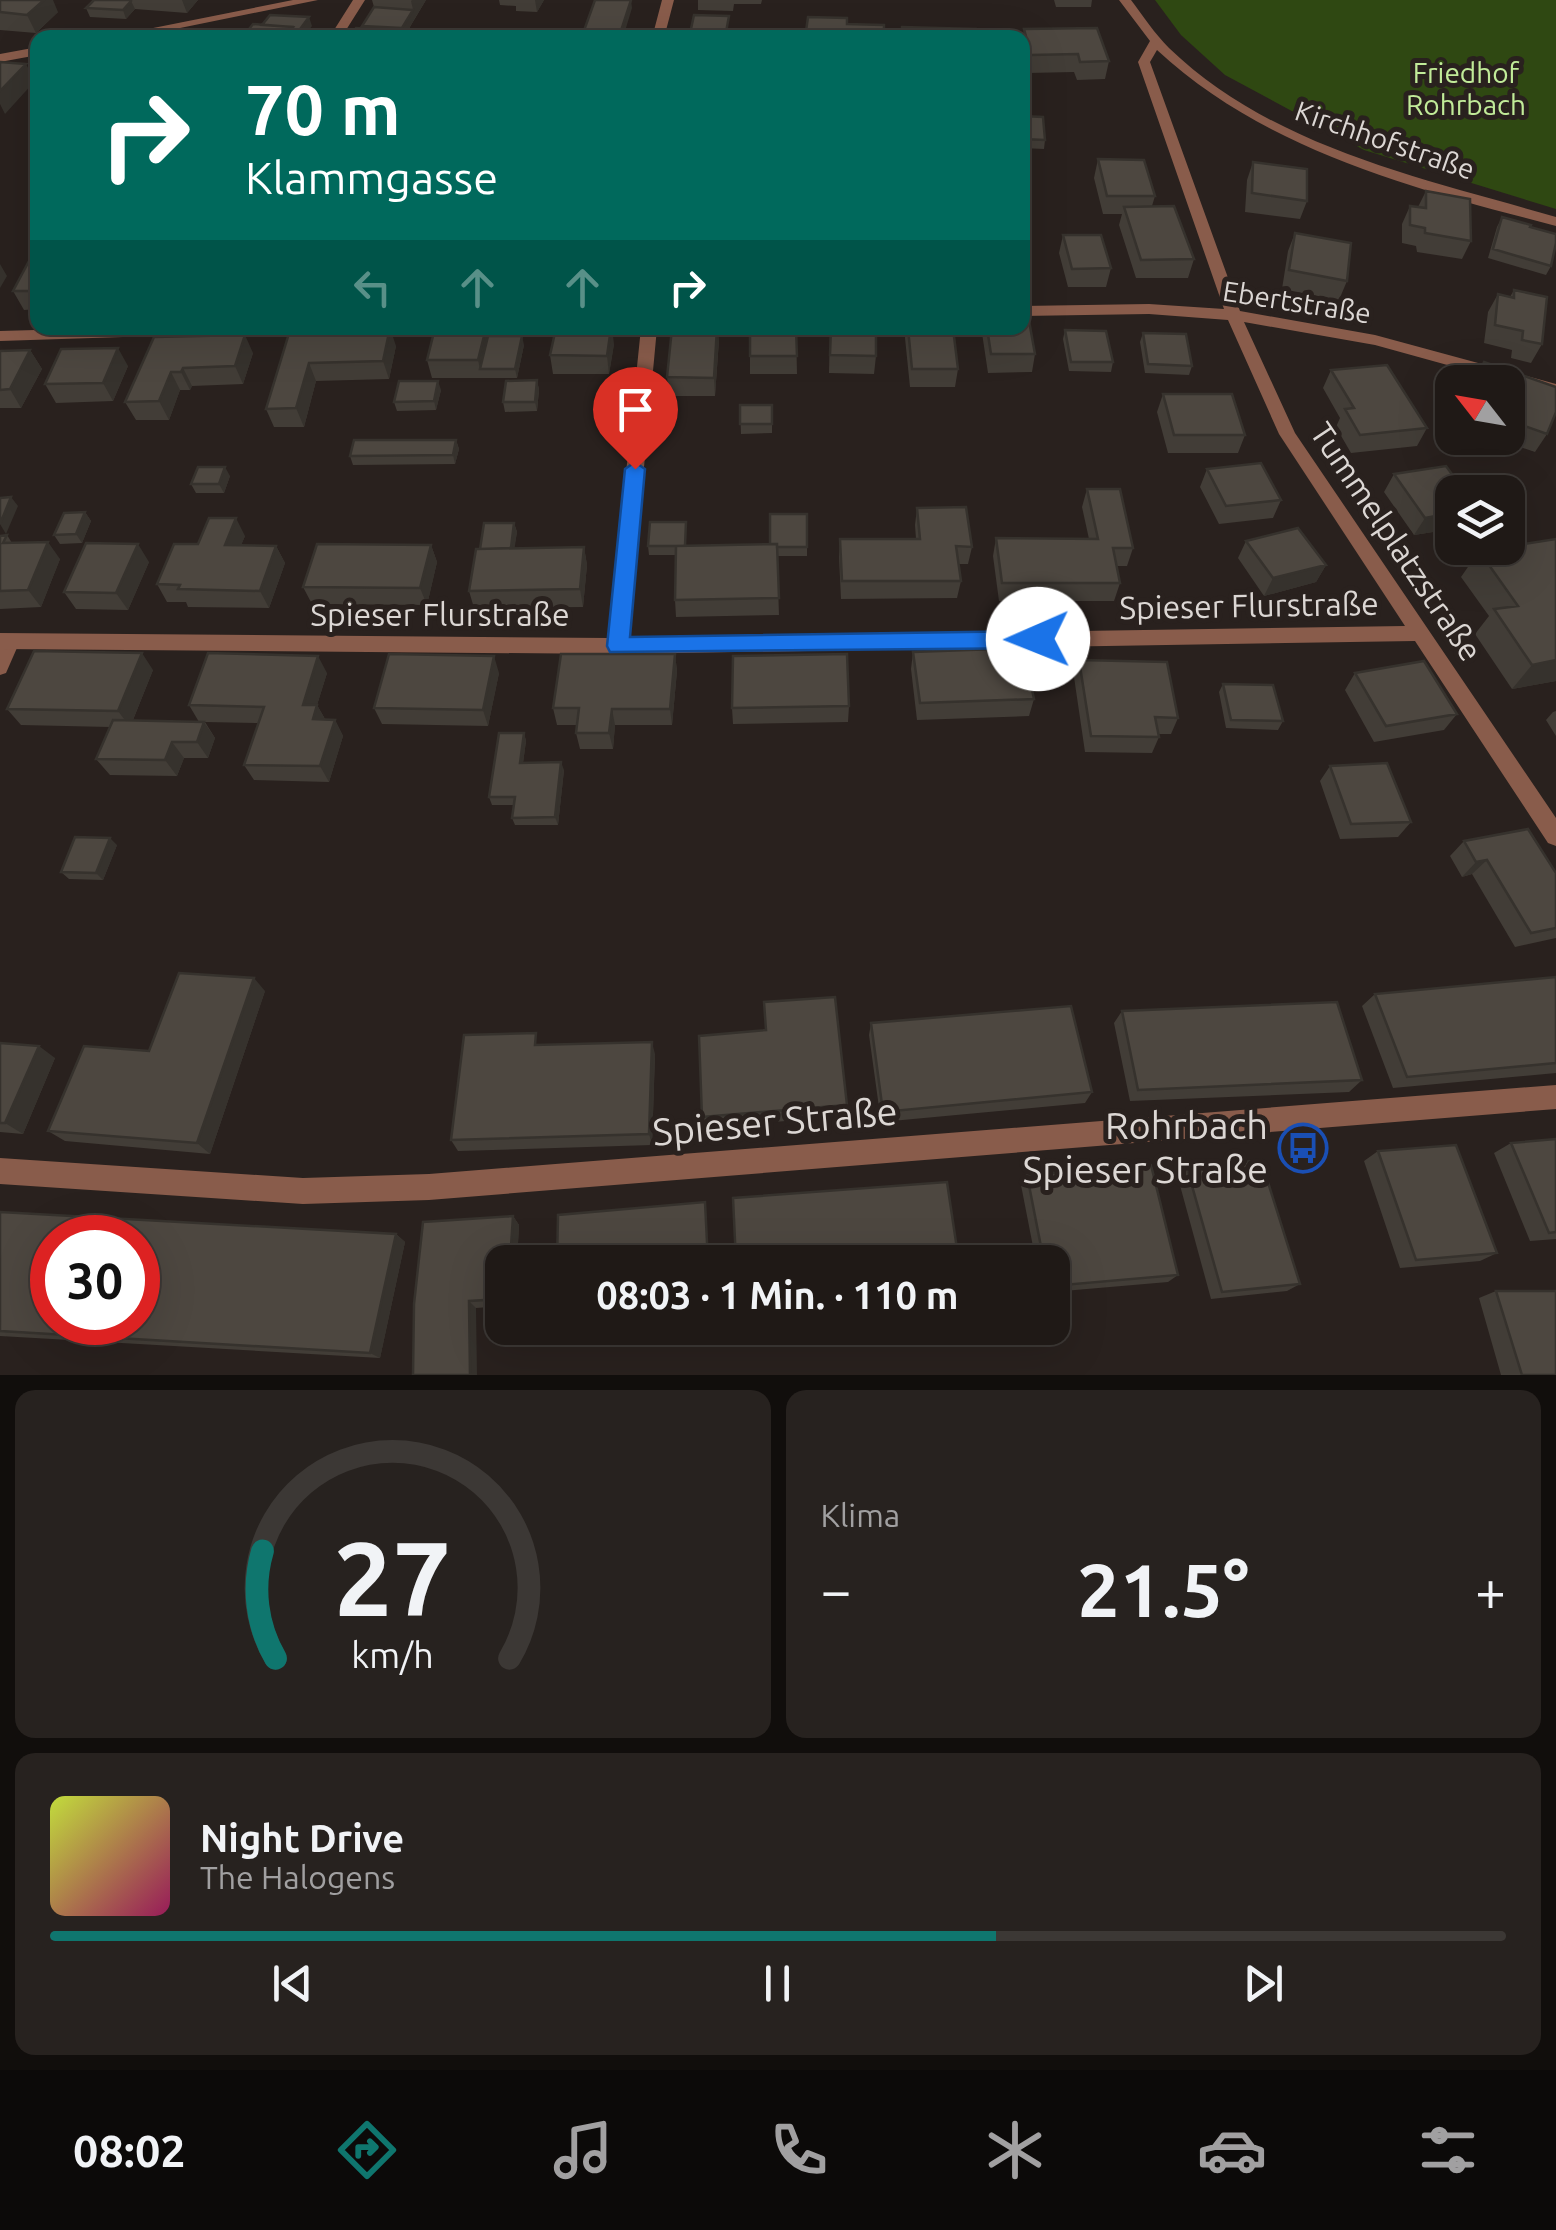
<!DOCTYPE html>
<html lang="de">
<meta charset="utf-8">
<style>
body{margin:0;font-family:Ubuntu,sans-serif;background:#27221f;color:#f1f3f6;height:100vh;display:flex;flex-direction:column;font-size:38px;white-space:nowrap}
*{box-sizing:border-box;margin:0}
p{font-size:32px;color:#a1a0a1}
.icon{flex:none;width:55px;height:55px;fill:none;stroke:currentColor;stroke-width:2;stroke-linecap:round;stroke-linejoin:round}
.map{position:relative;height:1375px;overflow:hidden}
.drawer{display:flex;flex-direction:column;gap:15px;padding:15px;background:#110e0c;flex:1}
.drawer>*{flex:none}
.guide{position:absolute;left:30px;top:30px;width:1000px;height:305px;border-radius:20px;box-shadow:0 10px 40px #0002,0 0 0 2px #3c3835;background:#00695c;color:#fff;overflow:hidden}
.needle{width:65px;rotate:301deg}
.fabs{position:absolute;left:1435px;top:365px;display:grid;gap:20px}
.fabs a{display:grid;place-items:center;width:90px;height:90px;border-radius:20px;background:#1f1916;box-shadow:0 10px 40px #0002,0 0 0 2px #3c3835;font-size:50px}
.speed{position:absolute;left:30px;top:1215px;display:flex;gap:20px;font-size:50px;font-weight:700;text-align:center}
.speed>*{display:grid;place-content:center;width:130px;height:130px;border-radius:50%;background:#1f1916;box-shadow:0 10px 40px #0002,0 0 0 2px #3c3835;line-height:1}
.speed .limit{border:15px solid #d22;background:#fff;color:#111}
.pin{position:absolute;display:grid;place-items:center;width:85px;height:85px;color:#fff;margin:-102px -42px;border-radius:50% 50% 50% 0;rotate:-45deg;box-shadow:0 0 10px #0007}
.pin .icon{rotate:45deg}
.me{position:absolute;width:110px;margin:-55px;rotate:269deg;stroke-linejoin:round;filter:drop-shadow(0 0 8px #0008)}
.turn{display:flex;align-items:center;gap:35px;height:210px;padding:0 50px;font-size:45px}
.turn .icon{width:130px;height:130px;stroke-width:2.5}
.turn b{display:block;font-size:70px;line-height:85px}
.lanes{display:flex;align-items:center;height:95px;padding:0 50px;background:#0003;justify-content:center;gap:50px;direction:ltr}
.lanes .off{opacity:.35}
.big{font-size:75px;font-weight:700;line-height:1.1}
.drawer .card{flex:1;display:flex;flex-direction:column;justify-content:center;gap:15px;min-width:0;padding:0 35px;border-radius:20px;background:#27221f}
.drawer .dial{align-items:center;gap:0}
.dial svg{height:260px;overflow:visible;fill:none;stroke:#3c3835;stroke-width:7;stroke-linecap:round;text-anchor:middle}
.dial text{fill:#f1f3f6;stroke:none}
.song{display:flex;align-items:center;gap:30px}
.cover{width:120px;height:120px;border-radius:15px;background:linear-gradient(135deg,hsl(70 70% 55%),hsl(330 70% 35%))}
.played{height:10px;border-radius:5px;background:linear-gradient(90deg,#0f766e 65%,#3c3835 65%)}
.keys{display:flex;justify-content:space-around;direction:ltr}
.heat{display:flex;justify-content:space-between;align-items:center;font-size:55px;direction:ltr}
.drawer .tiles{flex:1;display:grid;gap:15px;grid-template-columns:1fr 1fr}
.card:last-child{grid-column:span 2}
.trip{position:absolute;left:485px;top:1245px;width:585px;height:100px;border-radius:20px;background:#1f1916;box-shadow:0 10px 40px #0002,0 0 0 2px #3c3835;font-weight:700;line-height:100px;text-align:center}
.menu{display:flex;height:160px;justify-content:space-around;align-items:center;background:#0c0a09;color:#a1a0a1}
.menu .icon{width:70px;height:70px}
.menu .selected{color:#0f766e}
.menu b{font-size:45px;color:#f1f3f6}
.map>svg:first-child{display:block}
.green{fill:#2f4812}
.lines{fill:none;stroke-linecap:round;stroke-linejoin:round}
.service{fill:#895c4b;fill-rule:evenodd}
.minor{fill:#895c4b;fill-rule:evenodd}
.wall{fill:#423d37}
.shaded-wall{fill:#36322d}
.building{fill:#4d4740;stroke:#36322d;stroke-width:2.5;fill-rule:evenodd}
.route{fill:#1a73e8;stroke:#114b97;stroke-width:2.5}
.labels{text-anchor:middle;stroke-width:10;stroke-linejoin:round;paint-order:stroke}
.far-park-label{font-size:28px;fill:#c1eb99;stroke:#29211e}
.far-street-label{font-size:28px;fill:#dcd7d4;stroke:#29211e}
.street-label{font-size:32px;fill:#dcd7d4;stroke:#29211e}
.near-street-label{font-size:38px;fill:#dcd7d4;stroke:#29211e}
.near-poi-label{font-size:38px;fill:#dcd7d4;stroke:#29211e;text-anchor:end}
</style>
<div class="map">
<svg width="1556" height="1375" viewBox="0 0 1556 1375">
<rect width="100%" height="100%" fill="#29211e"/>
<path class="green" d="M1155 0H1556V209L1364 150 1225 75 1181 35Z"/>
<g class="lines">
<path class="service" d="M11 634 20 641 6 673 0 675V647L5 636Z"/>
<path class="minor" d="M293 0H318L131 38H103Z
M353 0H365L341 38H329Z
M662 0H674L664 38H652Z
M1119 0H1131C1143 16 1155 34 1169 48 1273 148 1422 178 1556 217V226C1415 189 1266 151 1157 50L1150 62 1240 311 1375 335 1556 384V395L1375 345 1244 322 1295 433 1556 818V846L1548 843 1415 641 618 654 0 649V633L609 638 641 328H657L628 638 1405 626 1279 434 1228 320 1149 314 1022 316V306L1149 304 1224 309 1138 62 1150 41Z
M38 47V55L0 62V54Z
M106 328H254L246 333 0 341V331Z
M1556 1085V1109L429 1200 303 1204 0 1184V1158L303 1178 429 1174Z"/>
</g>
<path class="wall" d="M0 0 58 12 36 33 0 30Z
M94 0H198L187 13 135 9 126 19 90 17 86 8Z
M372 0H426L404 37 349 38 363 28 362 26 374 7Z
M499 0H544L537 12 516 11V6L500 5Z
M698 0H762L761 4H734L733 11 698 10Z
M1054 0H1092L1091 7H1056Z
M1024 29 1109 61 1105 79 1077 80 1074 72 1028 73 1022 52Z
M1022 116 1045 140 1044 149 1022 148Z
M1098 159 1155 196 1152 206 1194 259 1188 278H1136L1119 225 1122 214H1103L1094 178Z
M1253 162 1307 201 1300 219 1245 212 1247 180Z
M1426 191 1471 241 1462 259 1417 252 1416 246 1402 243V224L1410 206 1418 207Z
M1502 217 1530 227 1551 266 1546 275 1488 258 1497 227Z
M1022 231 1028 267 1025 285H1022Z
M1295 233 1347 281 1339 300 1282 289 1288 251Z
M1063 235 1111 268 1106 287H1068L1059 253Z
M38 261V309L24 310 13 291Z
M1514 290 1542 344 1531 363 1511 358 1512 350 1484 343 1488 312 1498 294 1510 297Z
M486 328 488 336 524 345 517 378H432L427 360Z
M750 328H796L797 374H750Z
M830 328 876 356 874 374 829 373Z
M906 328H953L958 369 955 387H910L905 338Z
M983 328H1022L1035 354 1032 372 988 373 982 333Z
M290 330 396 346 389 379 316 381 304 427H274L266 409Z
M1065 330 1113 362 1111 372 1069 371 1063 339Z
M1143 333 1192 366 1189 375 1145 373 1140 342Z
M154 337 253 353 243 384 192 386 190 390H180L169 420H136L125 402Z
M719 340 715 396H669L667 377Z
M614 344 609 374H553L550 355Z
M30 350 42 369 21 408H0V351Z
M1484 362 1556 387V412L1547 434 1535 452 1494 438H1508V382H1473Z
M128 366 113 401 56 403 45 384Z
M1331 370 1427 428 1417 446 1351 453 1336 427 1340 418 1323 388Z
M537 380 539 390 537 411 505 412 503 402Z
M441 390 436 410 397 411 394 402Z
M1163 394 1245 435 1238 453H1168L1157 412Z
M740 405H772V433L741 434Z
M456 440 459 449 455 464 353 465 350 456Z
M1207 469 1281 500 1273 518 1219 524 1200 487Z
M1394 474 1452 492V529L1414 535 1384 492Z
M230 476 224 493H196L191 484Z
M1087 489 1133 548 1127 566H1116L1120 583 1114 601H999L993 556 996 538 1089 539 1082 507Z
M917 508 972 547 968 564H958L961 581 957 598 841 599 839 557 840 539H916L915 525Z
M85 512 91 521 82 543 60 544 54 535Z
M807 514V556H777L779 615 676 617 675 600 676 555H649L648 546 686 522V546L770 544Z
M514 523 517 532 514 548 584 547 587 565 583 607 474 608 469 591 480 549Z
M7 535 12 543 60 559 41 607 0 609V536Z
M245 536 241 545 276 546 285 563 269 608 188 607 186 602H167L157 584 198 544Z
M1246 541 1326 565 1316 582 1264 596 1238 558Z
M431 545 437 562 427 605 312 604 303 587Z
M1501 548 1556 681 1512 689 1475 634 1489 616 1461 577 1479 551Z
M149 562 128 610 76 609 64 592Z
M913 652 1034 699 1029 716 917 720 911 669Z
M675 654 677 671 672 725H615L613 749H580L576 733 577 725H557L553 708Z
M1079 660 1178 718 1171 734H1158L1159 737 1152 753 1085 752 1074 677Z
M153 670 133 720 199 722 189 705 327 673 317 705 325 719 335 720 343 736 329 782 254 780 244 765 258 723 205 722 215 738 208 758H184L177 776 110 775 96 759 110 727 21 725 7 709Z
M499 673 488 726 382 724 374 708Z
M1355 673 1457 714 1444 730 1374 742 1345 690Z
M1223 684 1283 721 1278 730 1226 728 1219 692Z
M849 706 848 722 733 724 732 708Z
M1556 711V736L1546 720 1553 712Z
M524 733 526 741 523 763 564 770 558 825H515L512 818 514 805H492L489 797Z
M1330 766 1411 822 1398 837 1340 839 1320 781Z
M1464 841 1556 873V938L1515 947 1472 874 1462 877 1450 856Z
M117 845 103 880 69 879 61 872Z
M1556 977V1073L1393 1088 1362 1006 1375 994Z
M265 991 210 1154 65 1141 48 1131Z
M1122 1011 1362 1080 1349 1092 1130 1101 1114 1023Z
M871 1023 1092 1092 1085 1103 881 1122 869 1035Z
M766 1030 847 1105 845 1116 704 1128 702 1117Z
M0 1043 55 1058 23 1134 0 1132Z
M541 1045 655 1054 652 1145 458 1151 451 1140Z
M1556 1139V1239L1530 1241 1494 1153 1511 1143Z
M1378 1151 1497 1253 1480 1261 1400 1268 1364 1161Z
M1187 1168 1300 1284 1287 1291 1211 1299 1178 1178Z
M1027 1175 1178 1275 1168 1282 1052 1292V1262H1036L1021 1185Z
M0 1212 396 1234 405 1242 380 1358 0 1336Z
M513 1216 519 1225 517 1262H502V1306L476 1308 413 1375Z
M1496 1291 1556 1375H1501L1479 1298Z"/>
<path class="shaded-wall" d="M44 0H53L58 12 36 33 27 15Z
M182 0H198L187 13Z
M412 0H426L415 18 411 1Z
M535 0H544L537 12Z
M631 0 632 8 623 38H619Z
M131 1 135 9 126 19 123 10Z
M413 10 415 18 404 37 402 28Z
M309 17 312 26 303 38H285L293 27Z
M26 64 35 81 5 114 0 104V91Z
M0 264 7 276 0 288Z
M390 328 396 346 389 379 383 361Z
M486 328 490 345 480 369 478 360Z
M612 328 614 344 609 374 607 356Z
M718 328 719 340 715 396 714 378Z
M245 335 253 353 243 384 235 366Z
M522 336 524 345 517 378 515 369Z
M118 348 128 366 113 401 103 383Z
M30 350 42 369 21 408 10 389Z
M309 363 316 381 304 427 296 408Z
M183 368 192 386 190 390 181 372Z
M171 372 180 390 169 420 159 401Z
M537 380 539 390 537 411 535 402Z
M438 381 441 390 436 410 434 401Z
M456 440 459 449 455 464 453 455Z
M225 467 230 476 224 493 219 484Z
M11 497 18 506 6 534 0 524Z
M85 512 91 521 82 543 76 534Z
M1452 513V529L1414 535 1425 518Z
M236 518 245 536 234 562 225 545Z
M514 523 517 532 513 559 510 550Z
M48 542 60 559 41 607 28 590Z
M138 544 149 562 128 610 116 593Z
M431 545 437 562 427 605 420 588Z
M276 546 285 563 269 608 260 591Z
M584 547 587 565 583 607 580 589Z
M1326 565 1316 582 1264 596 1273 578Z
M142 653 153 670 130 727 118 711Z
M675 654 677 671 672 725 670 709Z
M318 656 327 673 312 721 303 705Z
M494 656 499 673 488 726 483 710Z
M1556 660V681L1512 689 1532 665Z
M317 705 326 721 313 719Z
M612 709 615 725 613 749 609 733Z
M335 720 343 736 329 782 320 766Z
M204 722 215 738 208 758 197 742Z
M524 733 526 741 522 771 520 763Z
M172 742 184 758 177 776 165 760Z
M561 762 564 770 558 825 555 817Z
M110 838 117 845 103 880 96 873Z
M1487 860 1472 874 1462 877 1476 862Z
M254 978 265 991 210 1154 197 1143Z
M652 1042 655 1054 652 1145 649 1134Z
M39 1046 55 1058 23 1134 5 1123Z
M513 1216 519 1225 517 1262H510Z
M396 1234 405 1242 380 1358 370 1353Z
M469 1301 476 1308 477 1375H470Z"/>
<path class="building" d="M0 0H44L27 15 0 12Z
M94 0H131V1L123 10 86 8Z
M595 0H631L619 37 582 36Z
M374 7 413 10 402 28 362 26Z
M270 15 309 17 295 36 293 27 262 25Z
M694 15 729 16 725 38H689Z
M808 17 847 18V24L884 25V38H805Z
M253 24 293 27 285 38H242Z
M902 27 976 29 977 38H902Z
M356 28 395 31 392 38H349Z
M1097 28 1109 61 1080 62 1078 54 1031 55 1024 29Z
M0 62 26 64 0 91Z
M1022 116 1043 117 1045 140 1022 139Z
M1098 159 1144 160 1155 196H1107Z
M1253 162 1307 169V201L1252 193Z
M1426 191 1470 199 1471 241 1425 233V228L1410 225V206L1426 208Z
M1174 206 1194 259 1141 260 1124 207Z
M1502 217 1531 225 1530 227 1556 234V243L1551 266 1493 249Z
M1022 231H1023L1028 267H1022Z
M1295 233 1351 243 1347 281 1289 270Z
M1063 235H1101L1111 268 1072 269Z
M29 261H38V291H13Z
M1514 290 1547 297 1542 344 1522 340 1523 331 1495 325 1498 294 1514 298Z
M1022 315H1028L1035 354H991L987 328H1022Z
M390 328 383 361 309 363 296 408 266 409 290 330Z
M435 328H486L478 360H427Z
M556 328H611L607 356 550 355Z
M672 328H717L714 378 667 377Z
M750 328H796L797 356H750Z
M831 328H876V356L830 355Z
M908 328H953L958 369H912Z
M1065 330 1106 331 1113 362H1071Z
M1143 333 1186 334 1192 366 1148 364Z
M245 335 235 366 183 368 181 372H171L159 401 125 402 154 337Z
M488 336H522L515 369H480Z
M118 348 103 383 45 384 61 349Z
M30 350 10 389 0 390V351Z
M1484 362 1556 387V412L1547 434 1508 420V382H1476Z
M1387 365 1427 428 1360 435 1345 409 1354 408 1331 370Z
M537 380 535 402H503L506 381Z
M399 381H438L434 401 394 402Z
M1163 394H1232L1245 435H1174Z
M740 405H772V424H740Z
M354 440H456L453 455 350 456Z
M1261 463 1281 500 1226 506 1207 469Z
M1446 466 1465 492H1452V513L1425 518 1394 474Z
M198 467H225L219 484H191Z
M1087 489H1120L1133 548H1113L1120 583H1002L996 538 1098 539Z
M11 497 0 524V498Z
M966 507 972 547 956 546 961 581H842L840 539H920L917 508Z
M85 512 76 534 54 535 64 513Z
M770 514H807V547H777V544H770Z
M209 518H236L225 545 276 546 260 591 178 589 180 585 157 584 174 544H198Z
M650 522H686L685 546H648Z
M484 523H514L511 548 480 549Z
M1298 528 1326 565 1273 578 1246 541Z
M7 535 3 543 48 542 28 590 0 591V536Z
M1556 539V660L1532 665 1494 609 1518 606 1479 551Z
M86 543 138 544 116 593 64 592Z
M317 544 431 545 420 588 303 587Z
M777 544 779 598 675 600 676 546Z
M584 547 580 589 469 591 476 549Z
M1023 648 1034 699 920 703 913 652Z
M34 651 142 653 118 711 7 709Z
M208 653 318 656 303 705H317L313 719 335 720 320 766 244 765 264 707 189 705Z
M389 654 494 656 483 710 374 708Z
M561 654H675L670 709H612L609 733H576L579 708H553Z
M847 654 849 706 732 708 733 656Z
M1079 660 1167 662 1178 718 1155 717 1159 737 1091 736Z
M1424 661 1457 714 1386 726 1355 673Z
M1223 684 1273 685 1283 721 1231 720Z
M113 720 204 722 197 742H172L165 760 96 759Z
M499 733H524L520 763 561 762 555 817 512 818 515 797H489Z
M1387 763 1411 822 1351 824 1330 766Z
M1528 829 1556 873V928L1531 933 1487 860 1476 862 1464 841Z
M75 837 110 838 96 873 61 872Z
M179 973 254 978 197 1143 48 1131 84 1046 149 1051Z
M1556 977V1063L1407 1077 1375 994Z
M835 997 847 1105 702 1117 699 1036 766 1030 764 1002Z
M1337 1002 1362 1080 1138 1090 1122 1011Z
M1071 1006 1092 1092 883 1112 871 1023Z
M536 1033 535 1045 652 1042 649 1134 451 1140 464 1035Z
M0 1043 39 1046 5 1123H0Z
M1556 1139V1232L1549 1233 1511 1143Z
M1456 1145 1497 1253 1416 1260 1378 1151Z
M1261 1160 1300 1284 1222 1292 1187 1168Z
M1151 1165 1178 1275 1052 1286V1262H1044L1027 1175Z
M947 1182 959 1262H736L733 1198Z
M705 1202 708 1262H557L558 1215Z
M0 1212 396 1234 370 1353 0 1331ZM52 1238H138V1322H52Z
M513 1216 510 1262H502V1299L469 1301 470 1375H413L414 1304 423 1222Z
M1496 1291H1556V1375H1522Z"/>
<path class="route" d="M635 462 645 469 630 637 1038 631 1049 639 1038 648 610 652 607 646 625 469Z"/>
<defs>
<g id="bus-ring" transform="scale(2.5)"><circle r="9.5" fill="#29211e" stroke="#1a4fb4" stroke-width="1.5"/><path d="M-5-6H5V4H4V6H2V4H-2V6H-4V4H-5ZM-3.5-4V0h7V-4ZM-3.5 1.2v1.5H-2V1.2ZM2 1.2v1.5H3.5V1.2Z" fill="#1a4fb4"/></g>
</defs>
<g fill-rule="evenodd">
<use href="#bus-ring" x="1303" y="1148"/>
</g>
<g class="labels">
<g class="far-park-label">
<text x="1466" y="83">Friedhof<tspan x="1466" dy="32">Rohrbach</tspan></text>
</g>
<g class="far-street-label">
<text transform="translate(1385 140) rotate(19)" y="10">Kirchhofstraße</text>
<text transform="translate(1297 302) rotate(9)" y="10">Ebertstraße</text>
</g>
<g class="street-label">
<text transform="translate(1396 542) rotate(56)" y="11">Tummelplatzstraße</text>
<text transform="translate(1249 606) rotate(-1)" y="11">Spieser Flurstraße</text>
<text x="440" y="626">Spieser Flurstraße</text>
</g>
<g class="near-street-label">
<text transform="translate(775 1122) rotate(-5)" y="13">Spieser Straße</text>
</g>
<g class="near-poi-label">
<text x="1268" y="1139">Rohrbach<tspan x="1268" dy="44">Spieser Straße</tspan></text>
</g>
</g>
</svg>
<div class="fabs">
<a><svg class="needle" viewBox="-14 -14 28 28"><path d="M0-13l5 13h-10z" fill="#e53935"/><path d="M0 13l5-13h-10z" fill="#a1a0a1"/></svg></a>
<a><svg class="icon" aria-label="layers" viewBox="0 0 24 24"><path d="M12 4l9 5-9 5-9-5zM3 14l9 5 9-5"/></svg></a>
</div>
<div class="speed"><div class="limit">30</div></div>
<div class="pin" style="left:635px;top:469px;background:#d93025"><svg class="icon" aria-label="arrive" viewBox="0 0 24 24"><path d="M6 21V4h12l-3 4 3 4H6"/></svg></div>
<svg class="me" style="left:1038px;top:639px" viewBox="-20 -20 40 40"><circle r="19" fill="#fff"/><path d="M0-13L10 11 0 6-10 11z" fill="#1a73e8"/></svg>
<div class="trip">08:03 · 1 Min. · 110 m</div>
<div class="guide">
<div class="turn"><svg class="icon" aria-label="right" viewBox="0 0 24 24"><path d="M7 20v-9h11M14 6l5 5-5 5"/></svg><div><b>70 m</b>Klammgasse</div></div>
<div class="lanes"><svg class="icon off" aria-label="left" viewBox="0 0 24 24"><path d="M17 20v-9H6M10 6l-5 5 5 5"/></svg><svg class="icon off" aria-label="ahead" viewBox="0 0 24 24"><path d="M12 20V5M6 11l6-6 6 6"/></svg><svg class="icon off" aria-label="ahead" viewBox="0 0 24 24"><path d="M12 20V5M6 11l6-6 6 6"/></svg><svg class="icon" aria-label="right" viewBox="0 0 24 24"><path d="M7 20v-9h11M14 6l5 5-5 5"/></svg></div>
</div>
</div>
<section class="drawer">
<div class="tiles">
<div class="card dial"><svg viewBox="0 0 100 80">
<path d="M14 69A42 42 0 1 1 86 69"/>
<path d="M14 69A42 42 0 0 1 10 36" stroke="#0f766e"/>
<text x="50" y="56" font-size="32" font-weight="700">27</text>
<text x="50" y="72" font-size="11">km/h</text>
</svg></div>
<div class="card"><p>Klima</p>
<div class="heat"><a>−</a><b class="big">21.5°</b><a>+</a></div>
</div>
<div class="card">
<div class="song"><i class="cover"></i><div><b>Night Drive</b><p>The Halogens</p></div></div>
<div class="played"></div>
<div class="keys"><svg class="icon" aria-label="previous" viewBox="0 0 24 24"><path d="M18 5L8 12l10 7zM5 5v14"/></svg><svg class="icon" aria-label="pause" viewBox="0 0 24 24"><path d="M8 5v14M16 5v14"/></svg><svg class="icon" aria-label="next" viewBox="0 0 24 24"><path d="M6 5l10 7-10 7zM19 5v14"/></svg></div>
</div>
</div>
</section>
<nav class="menu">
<b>08:02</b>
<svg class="icon selected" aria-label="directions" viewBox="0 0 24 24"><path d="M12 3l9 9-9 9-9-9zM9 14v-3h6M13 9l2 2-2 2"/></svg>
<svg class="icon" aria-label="music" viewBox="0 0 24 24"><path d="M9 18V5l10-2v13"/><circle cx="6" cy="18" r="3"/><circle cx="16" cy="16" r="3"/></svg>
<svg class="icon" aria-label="phone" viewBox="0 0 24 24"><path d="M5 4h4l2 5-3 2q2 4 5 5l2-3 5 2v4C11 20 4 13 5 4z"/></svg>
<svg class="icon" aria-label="climate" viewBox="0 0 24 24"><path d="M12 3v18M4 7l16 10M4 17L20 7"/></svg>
<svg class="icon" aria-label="car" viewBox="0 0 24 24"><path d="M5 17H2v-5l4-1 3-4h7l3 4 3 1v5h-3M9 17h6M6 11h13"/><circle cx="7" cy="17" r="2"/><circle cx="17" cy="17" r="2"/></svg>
<svg class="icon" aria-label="filters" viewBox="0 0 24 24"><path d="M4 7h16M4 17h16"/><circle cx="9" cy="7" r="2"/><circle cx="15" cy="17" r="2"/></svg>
</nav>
